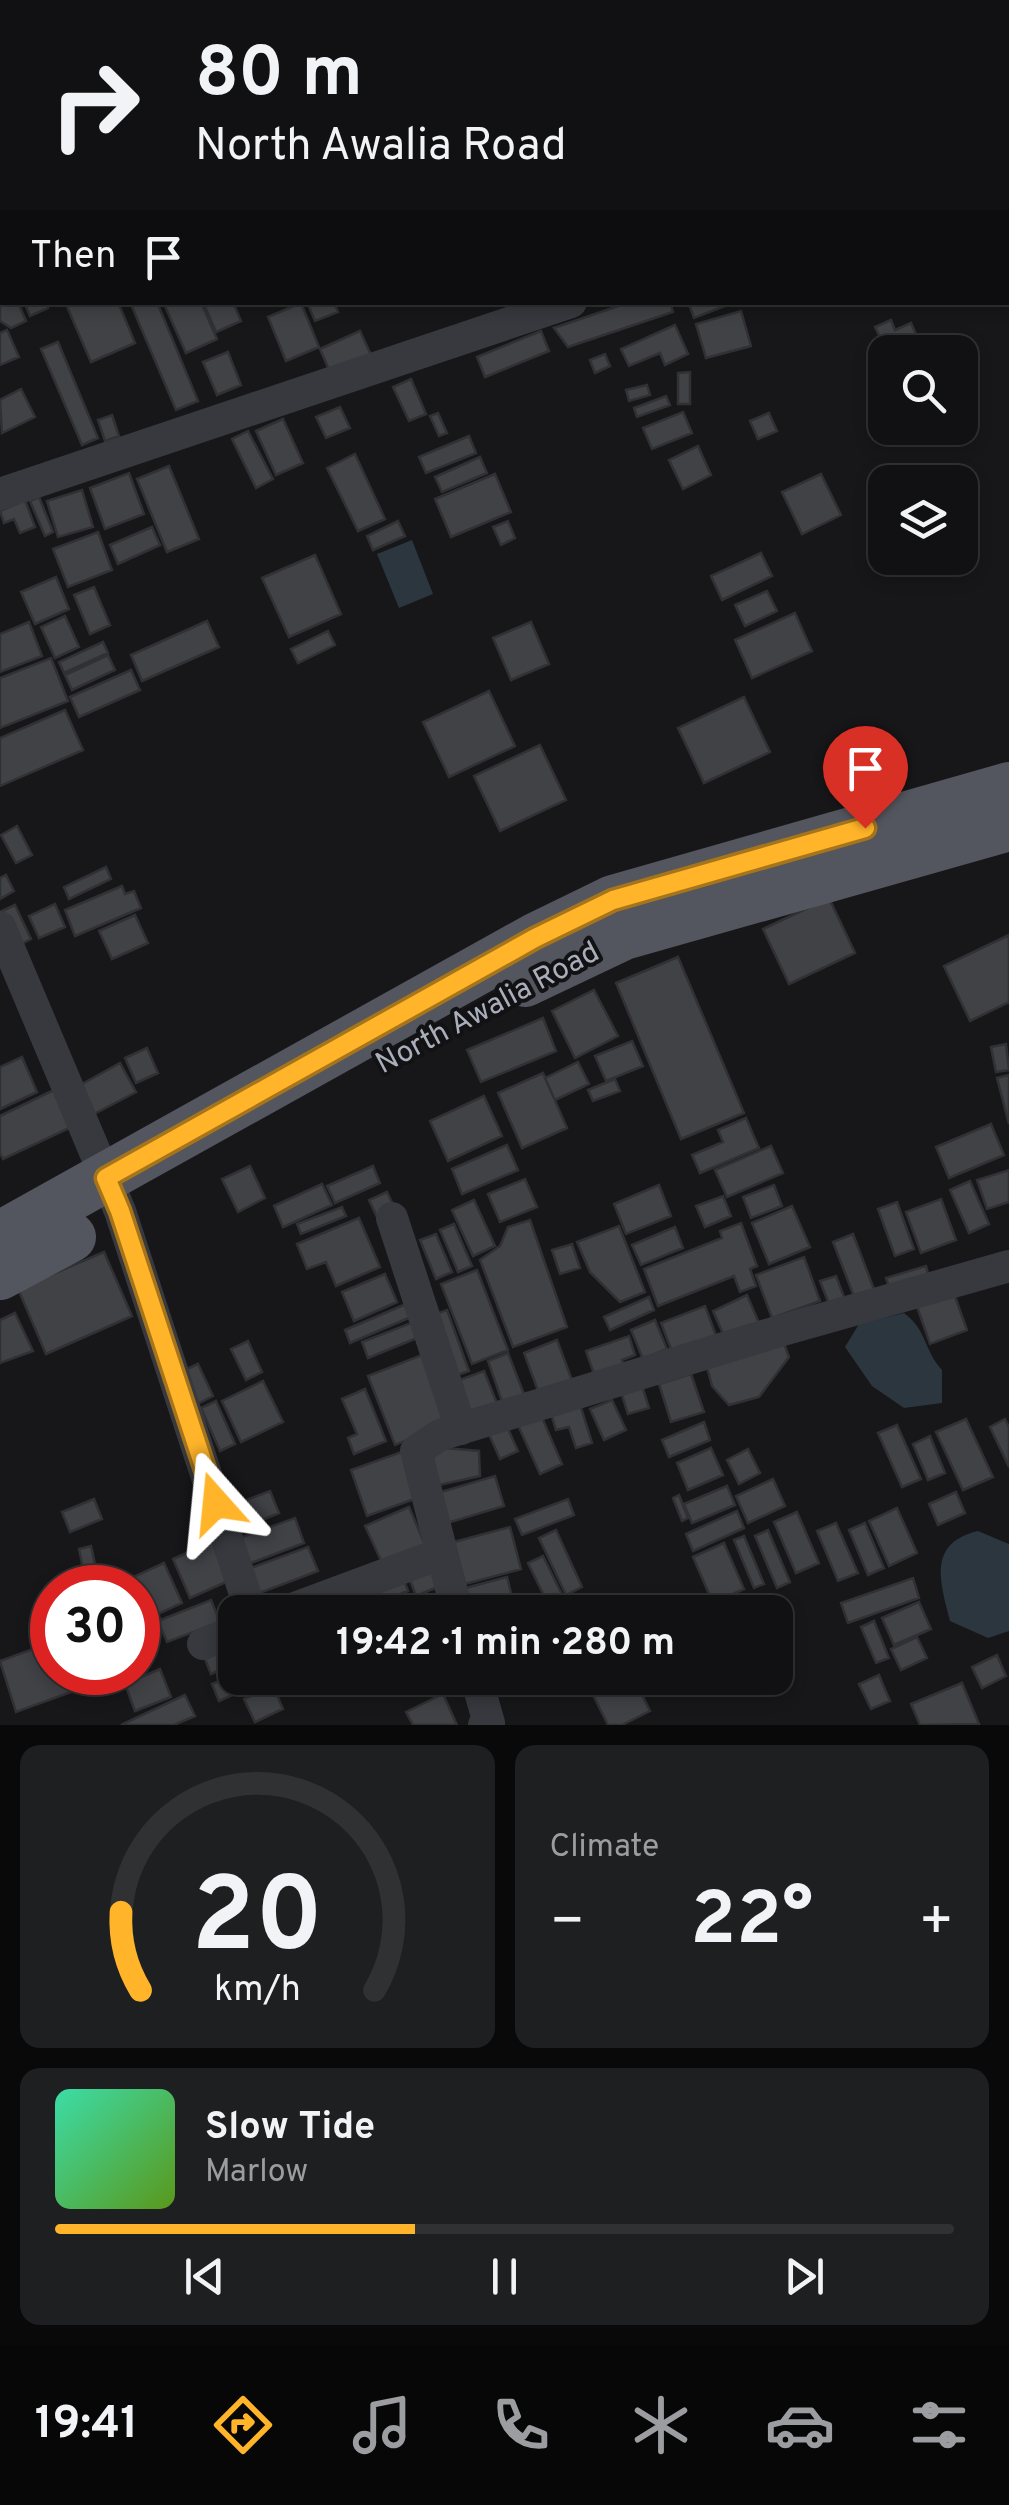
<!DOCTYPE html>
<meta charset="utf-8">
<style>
body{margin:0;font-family:Overpass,sans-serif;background:#1e1f21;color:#f1f3f6;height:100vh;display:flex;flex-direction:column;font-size:38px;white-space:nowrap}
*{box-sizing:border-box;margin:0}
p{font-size:32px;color:#9c9da0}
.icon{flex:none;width:55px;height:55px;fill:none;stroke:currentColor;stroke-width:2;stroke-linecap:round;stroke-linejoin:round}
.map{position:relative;height:1725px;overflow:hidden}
.sheet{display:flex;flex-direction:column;gap:20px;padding:20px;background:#09090a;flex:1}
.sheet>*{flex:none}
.guide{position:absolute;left:0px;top:0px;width:1010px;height:305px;box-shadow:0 5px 15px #0003,0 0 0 2px #303133;background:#111113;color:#f1f3f6;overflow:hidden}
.buttons{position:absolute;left:868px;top:335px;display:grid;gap:20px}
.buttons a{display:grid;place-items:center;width:110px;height:110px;border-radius:20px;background:#111113;box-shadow:0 5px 15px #0003,0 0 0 2px #303133;font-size:50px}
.speed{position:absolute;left:30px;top:1565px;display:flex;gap:20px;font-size:50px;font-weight:700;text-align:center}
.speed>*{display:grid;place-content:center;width:130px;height:130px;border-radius:50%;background:#111113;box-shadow:0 5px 15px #0003,0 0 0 2px #303133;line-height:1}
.speed .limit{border:15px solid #d22;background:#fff;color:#111}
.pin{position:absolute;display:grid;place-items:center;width:85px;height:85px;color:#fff;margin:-102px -42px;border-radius:50% 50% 50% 0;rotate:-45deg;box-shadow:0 0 10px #0007}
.pin .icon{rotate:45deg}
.me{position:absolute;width:110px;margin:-55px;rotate:342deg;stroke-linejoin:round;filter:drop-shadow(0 0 8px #0008)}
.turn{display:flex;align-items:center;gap:35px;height:210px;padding:0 30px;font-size:45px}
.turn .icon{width:130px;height:130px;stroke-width:2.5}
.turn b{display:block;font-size:70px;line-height:85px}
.then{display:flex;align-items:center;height:95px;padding:0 30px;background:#0003;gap:20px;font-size:38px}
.big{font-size:75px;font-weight:700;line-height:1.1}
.sheet .tile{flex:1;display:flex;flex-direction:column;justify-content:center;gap:15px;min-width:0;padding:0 35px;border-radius:20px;background:#1e1f21}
.sheet .dial{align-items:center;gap:0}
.dial svg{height:260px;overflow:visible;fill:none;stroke:#303133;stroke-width:7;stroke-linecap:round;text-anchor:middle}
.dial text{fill:#f1f3f6;stroke:none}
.song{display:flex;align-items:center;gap:30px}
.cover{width:120px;height:120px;border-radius:15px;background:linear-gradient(135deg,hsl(160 70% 55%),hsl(90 70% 35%))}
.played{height:10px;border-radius:5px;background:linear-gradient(90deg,#ffb429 40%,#303133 40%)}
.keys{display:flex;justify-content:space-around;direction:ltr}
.heat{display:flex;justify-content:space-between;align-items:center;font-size:55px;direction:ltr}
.sheet .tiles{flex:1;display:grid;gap:20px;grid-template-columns:1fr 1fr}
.tile:last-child{grid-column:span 2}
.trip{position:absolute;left:218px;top:1595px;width:575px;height:100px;border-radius:20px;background:#111113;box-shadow:0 5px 15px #0003,0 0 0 2px #303133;font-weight:700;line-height:100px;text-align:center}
.menu{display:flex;height:160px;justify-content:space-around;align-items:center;background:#070708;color:#9c9da0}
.menu .icon{width:70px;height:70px}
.menu .selected{color:#ffb429}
.menu b{font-size:45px;color:#f1f3f6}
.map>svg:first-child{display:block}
.water{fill:#2c363e}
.building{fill:#414246;stroke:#313135;stroke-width:2.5}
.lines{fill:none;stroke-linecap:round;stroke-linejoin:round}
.minor{stroke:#37393e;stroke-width:32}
.primary{stroke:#53565e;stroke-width:50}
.route-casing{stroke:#a6751b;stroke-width:25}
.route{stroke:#ffb429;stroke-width:18}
.labels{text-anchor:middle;stroke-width:8;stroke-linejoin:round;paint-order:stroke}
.street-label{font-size:30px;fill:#a8aeba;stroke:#121214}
</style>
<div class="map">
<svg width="1009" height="1725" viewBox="0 0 1009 1725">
<rect width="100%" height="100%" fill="#171719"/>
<path class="water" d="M385 0H742L743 2H378Z
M412 540 433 594 399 608 377 554Z
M904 1313C928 1331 923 1349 942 1370V1403L904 1408 872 1386 845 1347 859 1324Z
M978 1531 1009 1544V1631L988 1638 950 1621C940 1582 927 1543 978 1531Z"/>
<path class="building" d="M0 0H59L60 2H2V17Z
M0 263 2 302H18L26 321 11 328 0 321Z
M24 302H46L48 308 30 316Z
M65 302H118L135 343 91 362Z
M130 302H157L198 401 176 410Z
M168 302H201L217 339 186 353 164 304Z
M203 302H233L241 321 216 332Z
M307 302H334L338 312 315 321Z
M630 302H670L673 312 568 347 554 328Z
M688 302H735L694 318Z
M301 303 319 347 286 361 268 317Z
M741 311 751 346 706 358 696 324Z
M891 320 895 330 911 323 924 352H887L875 327Z
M675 325 688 354 665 365 660 353 629 366 621 349Z
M7 330 19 357 0 365V333Z
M360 331 371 355 330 372 320 349Z
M541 331 549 351 485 377 477 357Z
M58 342 98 438 82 445 41 349Z
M228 352 241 385 217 395 203 362Z
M605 354 610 366 595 373 590 360Z
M690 372V404H678V373Z
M411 379 426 414 409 421 393 387Z
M647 385 650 395 629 401 626 390Z
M21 389 35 417 2 433 0 400Z
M666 396 670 405 637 417 634 408Z
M340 407 350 428 326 438 316 417Z
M683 412 692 433 652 449 643 428Z
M438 413 447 433 439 436 430 416Z
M769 413 777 431 758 439 750 421Z
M112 415 119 436 105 441 98 420Z
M283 419 303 463 276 475 256 431Z
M248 431 273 479 256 488 232 439Z
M469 436 476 453 426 473 419 457Z
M698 446 711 475 683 489 669 460Z
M355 454 385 519 358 531 327 468Z
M480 457 487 473 442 492 435 477Z
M169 466 199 539 167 552 137 479Z
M129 473 144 514 105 529 90 488Z
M495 474 511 512 451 537 435 499Z
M821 474 841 515 802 534 782 492Z
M82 490 93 527 58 537 47 501Z
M39 497 53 532 45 536 30 501Z
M25 500 35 527 20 533 14 519 4 523 0 511Z
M398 521 405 536 373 550 367 536Z
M508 521 515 538 501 545 493 527Z
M152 527 160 545 118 564 110 545Z
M98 532 112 570 68 587 53 549Z
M761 553 772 576 722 600 711 576Z
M315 555 341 614 289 637 262 578Z
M56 577 69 609 35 624 21 592Z
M94 587 110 625 90 634 74 595Z
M767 591 777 611 745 626 735 605Z
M795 613 812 651 752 678 735 640Z
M65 616 79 647 55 658 41 627Z
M207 621 219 647 142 681 131 655Z
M29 622 42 656 0 672V634Z
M531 622 549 664 511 680 493 638Z
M328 631 335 645 298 663 291 649Z
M103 642 108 653 64 673 59 662Z
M108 655 115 670 72 690 65 675Z
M51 658 68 701 0 728V678Z
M131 670 140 690 79 717 70 697Z
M489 691 515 746 449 777 423 722Z
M744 697 770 752 704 783 678 728Z
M65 710 83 750 0 786V738Z
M540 745 566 800 500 831 474 776Z
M17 826 32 855 16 863 1 835Z
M106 867 111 879 69 899 64 887Z
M6 875 14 891 0 899V878Z
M122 886 125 894 134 891 141 908 75 936 65 910Z
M829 898 855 953 789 984 763 929Z
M55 904 65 927 39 938 29 916Z
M15 905 31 939 11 949 0 912Z
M135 915 148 943 112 959 99 931Z
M1009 935V1002L970 1021 944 966Z
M678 957 744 1113 681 1139 616 983Z
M594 990 618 1036 575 1058 552 1011Z
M543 1018 556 1051 481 1082 467 1050Z
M632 1041 643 1066 606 1081 595 1056Z
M1006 1044 1009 1070 996 1072 991 1047Z
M147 1048 158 1073 136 1083 125 1058Z
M22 1057 37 1092 0 1109V1067Z
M578 1062 589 1084 555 1100 545 1078Z
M120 1063 136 1092 90 1116 75 1088Z
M543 1073 567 1128 522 1148 498 1093Z
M1009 1075V1124L997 1078Z
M615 1079 620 1091 593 1101 588 1090Z
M58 1088 76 1125 3 1159 0 1153V1116Z
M484 1096 502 1136 448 1161 430 1121Z
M746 1118 759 1148 700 1173 692 1155 723 1142 718 1130Z
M991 1124 1004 1155 949 1178 936 1147Z
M507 1145 518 1170 462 1194 452 1169Z
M771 1146 783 1173 727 1197 715 1170Z
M250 1166 265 1198 238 1212 222 1179Z
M373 1166 380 1183 335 1203 327 1186Z
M1009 1170V1202L987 1209 977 1180Z
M525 1179 537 1207 500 1222 488 1194Z
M970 1181 989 1224 969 1233 950 1190Z
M322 1184 332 1205 283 1227 274 1206Z
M659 1185 671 1216 626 1234 614 1204Z
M774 1185 782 1206 751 1218 743 1197Z
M387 1192 395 1209 377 1217 369 1200Z
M723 1196 731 1216 705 1227 696 1206Z
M941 1199 956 1240 921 1253 906 1212Z
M474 1200 495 1246 473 1256 452 1210Z
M897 1202 914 1249 895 1256 878 1209Z
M792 1206 810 1247 769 1264 752 1223Z
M342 1207 346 1216 301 1234 297 1224Z
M359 1218 380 1267 336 1286 326 1262 307 1269 297 1244Z
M530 1220 567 1327 513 1347 480 1260 500 1246 508 1227Z
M741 1223 757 1266 750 1269 756 1286 740 1292 734 1276 658 1306 644 1269 722 1238 720 1231Z
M454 1224 472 1266 458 1272 440 1230Z
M619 1226 645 1292 620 1302 590 1272 577 1242Z
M675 1227 683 1248 641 1265 632 1245Z
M436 1234 452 1272 436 1279 420 1240Z
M853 1234 875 1292 855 1299 833 1242Z
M572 1244 580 1268 560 1274 552 1250Z
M104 1252 132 1316 46 1354 18 1289Z
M804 1257 820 1301 772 1318 756 1275Z
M926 1266 930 1282 891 1293 886 1278Z
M477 1270 508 1350 472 1364 441 1284Z
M385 1274 397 1302 354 1321 342 1292Z
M836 1276 844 1297 829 1304 820 1281Z
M952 1288 967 1330 930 1344 915 1301Z
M747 1295 759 1323 725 1338 713 1311Z
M649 1297 654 1310 610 1330 604 1317Z
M406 1304 411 1317 350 1343 345 1330Z
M705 1306 718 1341 674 1357 661 1323Z
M447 1310 469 1371 452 1377 430 1316Z
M15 1313 33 1351 0 1363V1320Z
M655 1320 667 1349 643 1359 631 1330Z
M411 1323 417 1338 368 1358 362 1342Z
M629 1336 635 1355 622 1360 625 1370 596 1380 586 1351Z
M782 1338 789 1357 759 1397 729 1405 712 1386 705 1360Z
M557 1340 573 1383 540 1396 524 1353Z
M248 1341 262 1372 246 1380 231 1349Z
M427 1353 454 1422 395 1445 368 1376Z
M508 1353 527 1402 505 1410 488 1361Z
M198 1364 213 1396 195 1405 180 1372Z
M484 1371 500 1411 471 1423 454 1382Z
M691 1374 704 1412 671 1422 659 1384Z
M263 1381 283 1422 241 1442 222 1401Z
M641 1382 649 1408 628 1414 620 1389Z
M365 1389 386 1441 354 1454 348 1438 357 1434 342 1399Z
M612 1400 626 1430 604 1440 590 1409Z
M216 1401 235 1444 220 1451 201 1408Z
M579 1401 592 1443 576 1448 569 1427 556 1430 550 1410Z
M540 1413 562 1464 540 1474 517 1423Z
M966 1419 993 1477 963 1490 936 1432Z
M1005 1419 1009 1427V1467L990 1427Z
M505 1422 518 1451 500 1459 487 1430Z
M704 1422 710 1440 669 1457 662 1440Z
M897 1425 921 1479 902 1487 878 1433Z
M930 1436 945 1473 928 1480 913 1444Z
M432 1447 479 1451 480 1476 430 1487Z
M711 1448 723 1475 688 1490 677 1463Z
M748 1449 760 1473 739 1484 727 1460Z
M407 1450 423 1496 367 1516 351 1470Z
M495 1476 504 1506 444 1524 434 1494Z
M773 1479 785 1506 748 1523 736 1496Z
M727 1486 735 1505 692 1523 684 1504Z
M270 1491 279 1513 236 1531 226 1508Z
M956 1492 965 1513 938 1525 929 1504Z
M679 1495 688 1518 682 1521 673 1498Z
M94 1499 102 1519 70 1532 62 1512Z
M568 1499 574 1515 522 1535 515 1519Z
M409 1507 426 1547 383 1565 365 1526Z
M897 1508 917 1553 889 1566 869 1521Z
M737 1511 744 1528 693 1551 686 1534Z
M797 1512 819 1563 796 1573 774 1522Z
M295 1518 304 1543 243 1566 234 1540Z
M836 1523 858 1573 838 1581 817 1531Z
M865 1523 884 1568 868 1575 849 1530Z
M510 1527 521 1569 465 1584 454 1542Z
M556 1530 582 1587 566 1595 539 1538Z
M768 1530 790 1582 777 1588 755 1536Z
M744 1536 764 1584 754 1588 734 1540Z
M218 1539 235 1578 190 1598 173 1559Z
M724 1543 744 1589 713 1603 693 1557Z
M91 1546 100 1587 98 1588H87L79 1549Z
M308 1547 318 1571 257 1594 248 1569Z
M543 1556 570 1611 566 1612H552L528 1563Z
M164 1563 182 1603 149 1618 131 1578Z
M430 1563 440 1586 416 1596 407 1572Z
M507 1577 516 1612H473L466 1588Z
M403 1578 408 1591 365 1608 360 1595Z
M913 1578 919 1598 848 1623 841 1603Z
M442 1595 448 1612H426L423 1602Z
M211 1600 220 1622 167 1642 158 1621Z
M919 1602 931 1629 894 1645 882 1618Z
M874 1621 889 1658 876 1663 861 1627Z
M145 1627 152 1642 138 1649V1630Z
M917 1637 927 1658 901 1670 891 1649Z
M52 1642V1672H80L85 1687 16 1712 0 1661Z
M229 1647 235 1663 211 1674 205 1659Z
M997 1655 1006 1676 982 1688 972 1667Z
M160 1669 171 1697 135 1711 125 1684Z
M879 1675 890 1701 871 1709 859 1684Z
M229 1677 237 1693 219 1701 212 1684Z
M237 1678H264L266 1682 243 1693Z
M627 1678H634L650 1711 622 1725H608L593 1695Z
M962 1683 979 1724 920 1725 911 1704Z
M273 1686 283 1709 255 1722 244 1699Z
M443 1694 457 1725H413L406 1712Z
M185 1695 195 1716 174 1725H121Z"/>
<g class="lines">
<path class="minor" d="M85 2 87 0
M0 60 2 59
M1008 170 1009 169
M0 494 571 302
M0 927 120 1211 251 1612
M392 1218 461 1429
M284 1612 440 1554
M457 1612 416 1451 440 1435 783 1330 1009 1266
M203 1644 235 1631
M476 1678 489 1723 484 1725"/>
<path class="primary" d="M525 982 624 935 1009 826
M0 1236 535 938 613 900 1009 787
M0 1275 71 1237"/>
</g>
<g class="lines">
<g class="route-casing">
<path id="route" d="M216 1503 120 1211 106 1178 535 938 613 900 865 828"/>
</g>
<use href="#route" class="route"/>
</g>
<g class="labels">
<g class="street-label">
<text transform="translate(487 1007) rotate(-28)" y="10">North Awalia Road</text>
</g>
</g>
</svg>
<div class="buttons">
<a><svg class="icon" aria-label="search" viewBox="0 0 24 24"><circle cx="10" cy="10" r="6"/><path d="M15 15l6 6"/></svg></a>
<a><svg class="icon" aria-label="layers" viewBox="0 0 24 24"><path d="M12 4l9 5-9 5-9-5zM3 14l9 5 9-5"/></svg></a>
</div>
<div class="speed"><div class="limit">30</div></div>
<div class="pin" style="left:865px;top:828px;background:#d93025"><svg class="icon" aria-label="arrive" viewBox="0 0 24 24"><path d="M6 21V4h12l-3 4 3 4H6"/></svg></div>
<svg class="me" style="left:216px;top:1503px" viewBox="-20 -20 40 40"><path d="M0-17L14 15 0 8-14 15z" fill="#ffb429" stroke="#fff" stroke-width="4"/></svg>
<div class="trip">19:42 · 1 min · 280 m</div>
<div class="guide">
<div class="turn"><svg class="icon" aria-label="right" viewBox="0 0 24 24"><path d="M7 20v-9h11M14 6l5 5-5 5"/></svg><div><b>80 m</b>North Awalia Road</div></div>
<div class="then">Then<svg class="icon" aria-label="arrive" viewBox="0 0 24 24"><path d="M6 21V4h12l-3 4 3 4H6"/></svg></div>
</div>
</div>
<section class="sheet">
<div class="tiles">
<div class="tile dial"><svg viewBox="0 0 100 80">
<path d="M14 69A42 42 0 1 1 86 69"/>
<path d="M14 69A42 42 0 0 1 8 45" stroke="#ffb429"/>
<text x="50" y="56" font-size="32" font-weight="700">20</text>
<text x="50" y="72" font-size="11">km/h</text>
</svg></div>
<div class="tile"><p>Climate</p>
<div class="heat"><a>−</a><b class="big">22°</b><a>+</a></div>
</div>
<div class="tile">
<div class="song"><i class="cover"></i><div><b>Slow Tide</b><p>Marlow</p></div></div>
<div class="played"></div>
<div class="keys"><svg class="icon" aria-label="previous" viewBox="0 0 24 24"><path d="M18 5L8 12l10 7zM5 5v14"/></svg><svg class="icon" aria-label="pause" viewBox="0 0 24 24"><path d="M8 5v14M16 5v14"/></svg><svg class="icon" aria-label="next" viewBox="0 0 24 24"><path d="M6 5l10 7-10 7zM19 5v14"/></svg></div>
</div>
</div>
</section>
<nav class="menu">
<b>19:41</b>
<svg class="icon selected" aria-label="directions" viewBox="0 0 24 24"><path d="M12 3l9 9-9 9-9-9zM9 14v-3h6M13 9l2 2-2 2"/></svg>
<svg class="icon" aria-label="music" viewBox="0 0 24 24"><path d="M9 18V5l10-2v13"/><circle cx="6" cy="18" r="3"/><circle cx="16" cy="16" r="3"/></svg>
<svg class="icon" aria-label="phone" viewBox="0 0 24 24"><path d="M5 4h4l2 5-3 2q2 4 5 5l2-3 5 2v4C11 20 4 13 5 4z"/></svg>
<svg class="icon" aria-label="climate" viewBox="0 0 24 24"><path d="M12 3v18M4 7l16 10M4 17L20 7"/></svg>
<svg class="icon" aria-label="car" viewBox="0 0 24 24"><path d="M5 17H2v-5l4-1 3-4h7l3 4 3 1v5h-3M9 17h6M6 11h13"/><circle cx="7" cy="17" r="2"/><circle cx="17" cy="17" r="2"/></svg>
<svg class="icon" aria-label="filters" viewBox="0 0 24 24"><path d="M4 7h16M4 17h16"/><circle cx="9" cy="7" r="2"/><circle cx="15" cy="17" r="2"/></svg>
</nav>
